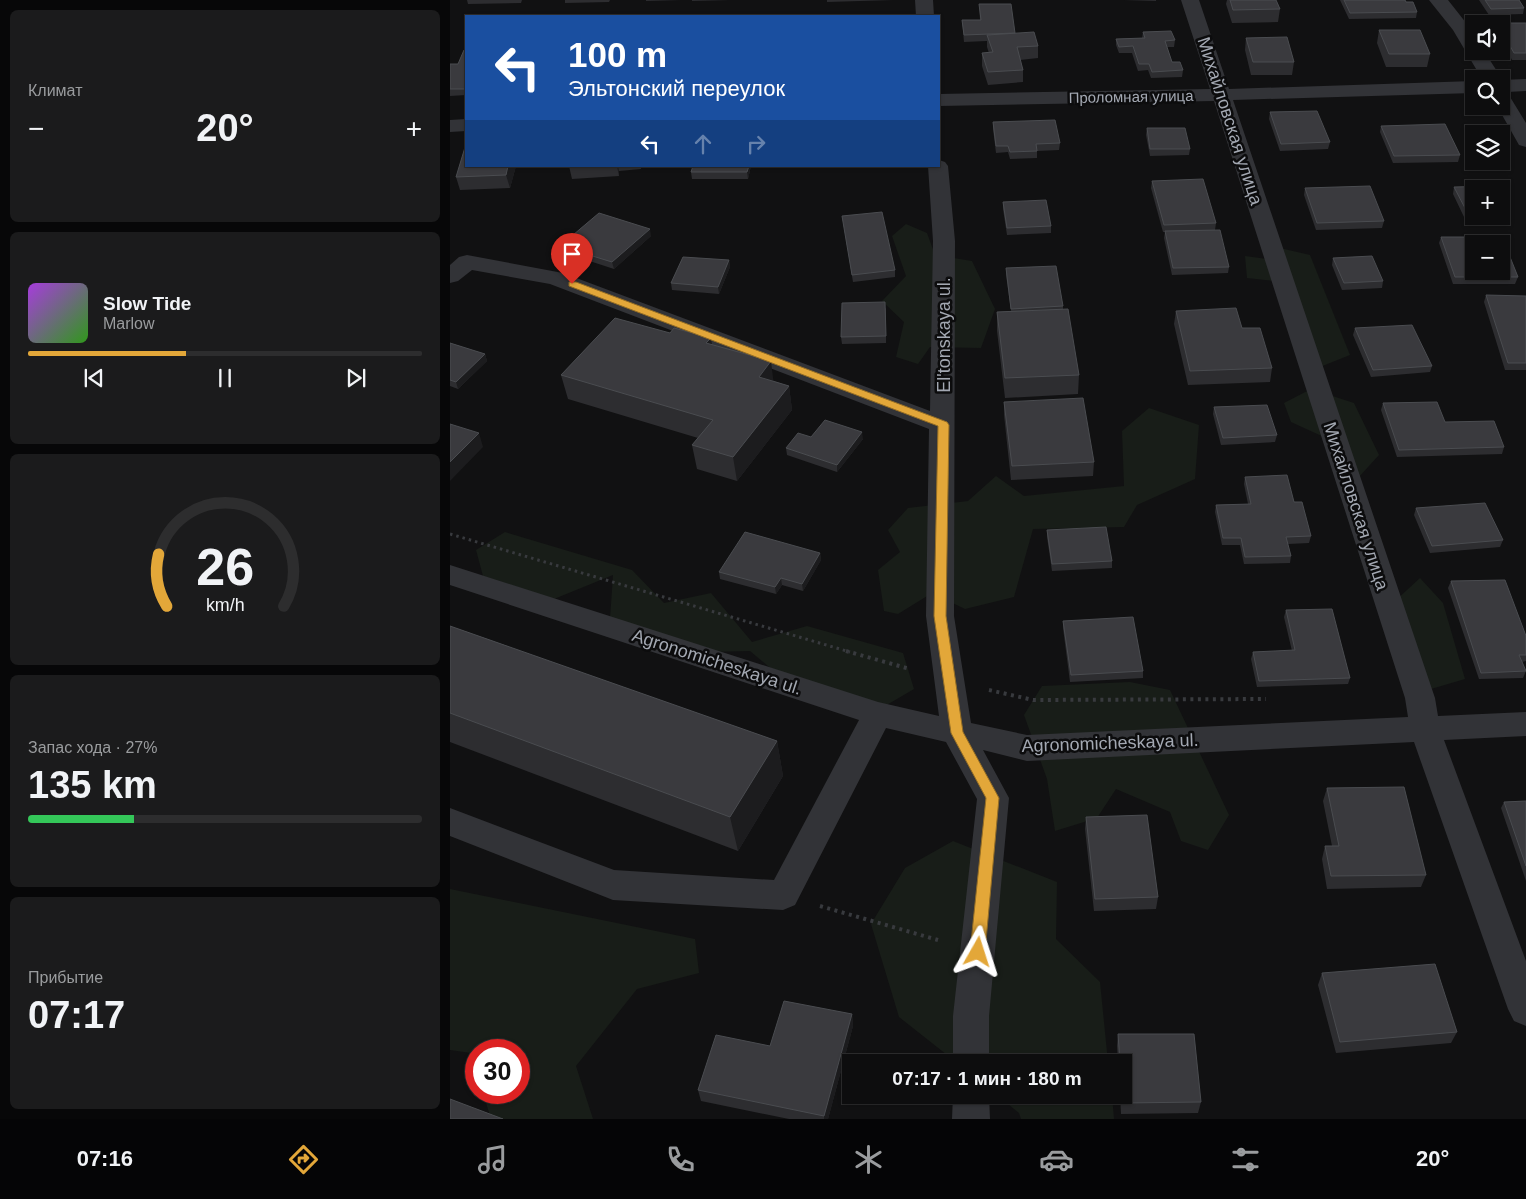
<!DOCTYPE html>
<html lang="ru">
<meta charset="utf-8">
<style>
body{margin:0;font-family:Arial,sans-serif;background:#1b1b1c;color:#f1f3f6;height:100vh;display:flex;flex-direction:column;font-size:19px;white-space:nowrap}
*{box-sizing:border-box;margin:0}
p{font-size:16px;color:#9a9c9e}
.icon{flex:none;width:28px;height:28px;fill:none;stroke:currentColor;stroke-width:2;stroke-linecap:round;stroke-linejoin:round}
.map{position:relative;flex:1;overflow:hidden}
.drawer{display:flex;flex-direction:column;gap:10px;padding:10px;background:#070708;width:450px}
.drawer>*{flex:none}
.hud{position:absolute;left:15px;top:15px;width:475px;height:152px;border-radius:0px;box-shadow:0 1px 4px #0004,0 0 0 1px #2d2d2e;background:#1a4fa0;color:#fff;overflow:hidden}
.controls{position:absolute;left:1015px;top:15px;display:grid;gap:10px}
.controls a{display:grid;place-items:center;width:45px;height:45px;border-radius:0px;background:#0d0d0e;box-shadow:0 1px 4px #0004,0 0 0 1px #2d2d2e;font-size:25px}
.speed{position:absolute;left:15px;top:1039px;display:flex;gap:10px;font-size:25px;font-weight:700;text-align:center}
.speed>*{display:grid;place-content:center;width:65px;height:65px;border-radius:50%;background:#0d0d0e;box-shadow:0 1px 4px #0004,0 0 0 1px #2d2d2e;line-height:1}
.speed .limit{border:8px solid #d22;background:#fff;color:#111}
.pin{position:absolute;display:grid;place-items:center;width:42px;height:42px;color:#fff;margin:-51px -21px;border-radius:50% 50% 50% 0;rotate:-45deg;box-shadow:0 0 5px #0007}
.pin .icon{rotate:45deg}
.me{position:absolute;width:55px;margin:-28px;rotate:6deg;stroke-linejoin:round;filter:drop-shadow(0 0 4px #0008)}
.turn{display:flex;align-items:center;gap:18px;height:105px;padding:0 20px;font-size:22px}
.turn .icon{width:65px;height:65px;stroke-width:2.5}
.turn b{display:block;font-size:35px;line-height:42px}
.lanes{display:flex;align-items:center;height:48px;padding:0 20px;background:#0003;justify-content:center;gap:25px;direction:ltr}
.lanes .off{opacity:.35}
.big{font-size:38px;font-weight:700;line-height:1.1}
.drawer .tile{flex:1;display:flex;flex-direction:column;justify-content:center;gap:8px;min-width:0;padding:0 18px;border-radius:8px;background:#1b1b1c}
.drawer .dial{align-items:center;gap:0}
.dial svg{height:130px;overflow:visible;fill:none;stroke:#2d2d2e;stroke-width:7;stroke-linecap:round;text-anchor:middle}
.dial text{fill:#f1f3f6;stroke:none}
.song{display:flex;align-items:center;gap:15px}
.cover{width:60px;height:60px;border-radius:8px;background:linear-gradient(135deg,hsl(280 70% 55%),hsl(110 70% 35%))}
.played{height:5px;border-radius:2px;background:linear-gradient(90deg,#e3a739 40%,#2d2d2e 40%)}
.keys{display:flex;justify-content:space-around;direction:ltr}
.heat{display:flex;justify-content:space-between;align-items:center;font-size:28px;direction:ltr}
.charge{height:8px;border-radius:4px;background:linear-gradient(90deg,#34c759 27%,#2d2d2e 0)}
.trip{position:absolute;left:392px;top:1054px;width:290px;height:50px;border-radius:0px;background:#0d0d0e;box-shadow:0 1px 4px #0004,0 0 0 1px #2d2d2e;font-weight:700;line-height:50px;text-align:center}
.menu{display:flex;height:80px;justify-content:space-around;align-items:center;background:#050506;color:#9a9c9e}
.menu .icon{width:35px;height:35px}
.menu .selected{color:#e3a739}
.menu b{font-size:22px;color:#f1f3f6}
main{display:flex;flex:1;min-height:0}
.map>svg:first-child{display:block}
.green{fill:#181d18}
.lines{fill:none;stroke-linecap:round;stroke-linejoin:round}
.path-far1{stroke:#383a3e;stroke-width:3;stroke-dasharray:2.5 4;stroke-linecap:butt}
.path{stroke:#383a3e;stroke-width:4;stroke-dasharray:3 4.5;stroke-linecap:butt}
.minor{fill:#323337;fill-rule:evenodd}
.wall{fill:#2d2d30}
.shaded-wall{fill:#1c1c1e}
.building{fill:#3a3a3e;stroke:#4a4c50;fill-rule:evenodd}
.route{fill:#e3a739;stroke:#946d25}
.labels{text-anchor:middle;stroke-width:5;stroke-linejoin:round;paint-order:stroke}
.far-street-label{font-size:15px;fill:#a3a8b2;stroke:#0c0c0d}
.street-label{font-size:18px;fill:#a3a8b2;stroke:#0c0c0d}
</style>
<main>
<section class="drawer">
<div class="tile"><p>Климат</p>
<div class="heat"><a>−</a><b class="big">20°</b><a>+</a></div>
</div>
<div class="tile">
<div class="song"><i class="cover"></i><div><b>Slow Tide</b><p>Marlow</p></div></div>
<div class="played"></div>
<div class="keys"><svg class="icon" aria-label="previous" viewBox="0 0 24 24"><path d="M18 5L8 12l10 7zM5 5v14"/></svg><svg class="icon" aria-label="pause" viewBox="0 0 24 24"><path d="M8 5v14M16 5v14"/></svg><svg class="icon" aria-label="next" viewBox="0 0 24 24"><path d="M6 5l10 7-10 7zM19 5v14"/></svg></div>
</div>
<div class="tile dial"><svg viewBox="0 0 100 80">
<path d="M14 69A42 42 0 1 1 86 69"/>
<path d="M14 69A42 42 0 0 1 9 37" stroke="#e3a739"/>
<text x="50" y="56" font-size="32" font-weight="700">26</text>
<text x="50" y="72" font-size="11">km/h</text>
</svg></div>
<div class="tile"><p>Запас хода · 27%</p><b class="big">135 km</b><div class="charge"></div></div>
<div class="tile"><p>Прибытие</p><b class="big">07:17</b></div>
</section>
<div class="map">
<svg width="1076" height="1119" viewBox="0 0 1076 1119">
<rect width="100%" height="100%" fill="#111112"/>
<path class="green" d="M456 224 477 233 485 255 522 261 545 309 531 348 480 347 468 364 446 357 454 322 432 301 456 276 442 236Z
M830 248 860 255 900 355 870 367 825 281 797 278 795 256 817 259Z
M861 389 904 403 929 455 908 478 876 438 841 422 834 403Z
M699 408 749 425 745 479 687 505 674 527 583 529 564 597 515 609 482 593 448 614 434 611 428 570 450 552 438 530 458 508 518 501 546 476 574 496 674 486 672 431Z
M55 532 182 570 214 603 261 593 302 642 357 626 453 653 464 689 435 706 330 676 300 651 258 652 160 619 163 575 104 599 33 576 26 550Z
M970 578 993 603 1015 679 981 689 932 613Z
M680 682 720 690 779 815 758 850 731 841 720 812 666 789 647 818 605 831 597 779 574 715 592 686Z
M503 841 607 882 606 939 650 982 658 1062H506L449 1017 421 924 455 868Z
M0 889 245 939 249 973 187 989 126 1066 143 1119H41L33 1093 69 1092V1050H26V1071L21 1053 0 1050Z
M547 1095H662L664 1119H571L569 1113Z"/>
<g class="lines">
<path class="path-far1" d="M0 534 400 652"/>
<path class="path" d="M396 651 460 669
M539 690 583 700 816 699
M370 906 488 940"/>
<path class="minor" d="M465 0H483L484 16H466Z
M731 0H749L779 89 1024 81V93L783 100 985 698 988 716 1076 712V736L994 740 1076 961V1026L1064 1021 1058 1009 964 742 577 761 533 750 559 798 539 1016V1062H503V1016L527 799 496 742 436 728 345 905 333 910 163 900 0 836V808L164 870 324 880 409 720 0 585V565L428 702 489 716 476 616 479 429 100 284 22 270 8 281 0 283V265L9 257 17 255 113 273 480 411 483 241 478 166H489V160L495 162 498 166 505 241 504 616 521 723 577 735 958 717 955 698 764 101 489 106V94L760 89Z
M979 0H998L1024 33V51H1034L1052 79H1032L1003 30Z
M1076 79V91L1057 92 1076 123V147L1069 145 1047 106H1051V80Z
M16 119V131L0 132V120Z
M503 1095H539L540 1119H502Z"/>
</g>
<path class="wall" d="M17 0H72L71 3 18 4Z
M115 0H160L159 2 115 3Z
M196 0H231L196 1Z
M242 0H280L242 1Z
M377 0H443L377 2Z
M674 0H706V1Z
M777 0H826L830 9 828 22 782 23 776 4Z
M890 0H955L956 2 967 12 966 18 899 19Z
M1029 0H1069L1074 8 1073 14 1039 15Z
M529 4 565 33 588 46V58L570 60 573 70V82L538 85 532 66V53H539L537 47V41L514 42 512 20H530Z
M1048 23H1076V60H1062L1051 39V24H1047Z
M929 30 980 54 977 67H936L927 43Z
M693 32 725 40 724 47H717L722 62 733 70 732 77 701 78 698 70 688 71 682 53H669L666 45V39L692 38Z
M796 38 844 62 842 75H801L795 50Z
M16 50V95L0 96V64H8Z
M820 112 880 142 878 149 830 151 819 119Z
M543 122 610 143 609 150 587 151V158L560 159 558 152 546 153 543 129Z
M931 126 1010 155 1008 162 943 163 930 132Z
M697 128 740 149 739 155 700 156 696 135Z
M16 166H66L60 188 10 190 6 177Z
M119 166H191V169L169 171V176L122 179Z
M243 166H301L298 179H242L241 172Z
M702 181 766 223 765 230 779 267 778 273 722 275 714 238 715 232H713L701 188Z
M1004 187 1024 189V216H1028L1014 217 1003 194Z
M855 188 934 221 932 228 866 230 854 195Z
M1051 200 1056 209 1054 215H1051Z
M553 202 601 226V233L557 235 553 209Z
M392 216 445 270V277L403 282Z
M201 236 164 269 112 252 110 246Z
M991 237 1068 277 1065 284H1003L989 243Z
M883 258 933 281 932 288 892 290 882 265Z
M279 260 280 267 269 294 222 290 221 283Z
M556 268 613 306V309L629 375 628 394 555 398 547 331V312L561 311 556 275Z
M1036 295 1076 297V370H1055L1034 302Z
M436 308V343L392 344 391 337Z
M726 311 792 328 822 368 820 382 738 385 724 324Z
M905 328 982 366 980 372 921 377 903 335Z
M220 333 262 345 324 381 339 386 342 410 287 481 247 469 242 445 248 438 118 399 111 375Z
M0 343 35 354 37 361 8 389 0 386Z
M554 402 644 462 643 476 561 480 554 415Z
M933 403 995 422 1054 447 1052 454 947 457 931 410Z
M764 407 827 435 825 442 771 445 763 414Z
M361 437 413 439 387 472 337 455 336 448Z
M795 477 844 502 861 536 859 543 838 544 841 556 840 563 794 564 790 545H772L765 512 766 505 798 504 794 484Z
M966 508 1053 540 1050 547 980 553 964 515Z
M597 530 662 561V568L602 571 597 537Z
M370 553 371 560 353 591 332 585 326 594 270 579 269 572Z
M1001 581 1076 636V661L1072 662 1076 671 1073 678 1029 679 998 588Z
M836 610 900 678 898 684 807 687 801 659 803 652 842 651 834 617Z
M613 621 693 671V678L620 682 613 628Z
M0 626 327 741 333 776 288 851 0 742Z
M877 788 976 875 971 887 877 889 872 859 875 846H882L873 801Z
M1076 801V881L1051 808 1054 802Z
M636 817 708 897 706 909 644 911 635 829Z
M872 973 1007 1032 1001 1043 886 1053 868 985Z
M402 1014 403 1026 378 1119H339L251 1101 248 1090 320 1046Z
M668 1034 751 1102 748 1113 671 1114 670 1095H674V1062H668L667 1046Z"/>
<path class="shaded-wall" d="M58 166H66L60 188 56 175Z
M167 166H168L169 171V176Z
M299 166H301L298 179 297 172Z
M200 229 201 236 164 269 162 262Z
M279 260 280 267 269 294 268 287Z
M261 338 265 363 256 343Z
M35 354 37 361 8 389 6 382Z
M321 361 324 386 309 377Z
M339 386 342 410 287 481 283 457Z
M412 432 413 439 387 472V465Z
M29 433 33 447 0 481V462Z
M370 553 371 560 353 591 352 584Z
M331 578 332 585 326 594 325 587Z
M327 741 333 776 288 851 280 817Z
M402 1014 403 1026 378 1119H374V1116Z"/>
<path class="building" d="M780 0H826L830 9 783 10Z
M894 0H955L956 2H963L967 12 900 13Z
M1035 0H1069L1074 8 1041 9Z
M529 4H561L565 33 514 35 512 20H531Z
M1048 23H1076V53H1064L1051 30V24H1048Z
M929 30H970L980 54H939Z
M721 31 725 40 715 41 722 62H730L733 70 702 72 699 64H689L683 46 669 47 666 39 695 38 693 32Z
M584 32 588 46 567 47 573 70 538 72 532 53 543 52 537 35Z
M837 37 844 62H803L796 38Z
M14 50H16V89H0V64H8Z
M867 111 880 142 831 144 820 112Z
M605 120 610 143 586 144 587 151 560 152 558 146H546L543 122Z
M995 124 1010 155 944 156 931 126Z
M697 128H735L740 149H700Z
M16 144V166H58L56 175 6 177Z
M243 166H299L297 172H241Z
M753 179 766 223 714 225 702 181Z
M920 186 934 221 867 223 855 188Z
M1044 186 1045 189H1024V210H1016L1004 187Z
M596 200 601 226 557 228 553 202Z
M1051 200 1056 209H1051Z
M432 212 445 270 402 275 392 216Z
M149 213 200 229 162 262 110 246Z
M770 230 779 267 723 268 715 231Z
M991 237H1052L1068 277H1005ZM1024 244H1051V271H1024Z
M922 256 933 281 894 283 883 258Z
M233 257 279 260 268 287 221 283Z
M606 266 613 306 561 309 556 268Z
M1036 295 1076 296V363H1058Z
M435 302 436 336 391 337 392 303Z
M786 308 792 328H810L822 368 740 371 726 311Z
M618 309 629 375 555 378 547 312Z
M165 318 220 333 224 328 261 338 256 343 321 361 309 377 339 386 283 457 242 445 263 420 111 375Z
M962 325 982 366 923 370 905 328Z
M0 343 35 354 6 382 0 380Z
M633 398 644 462 562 466 554 402Z
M987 402 995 422 1044 421 1054 447 949 450 933 403Z
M817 405 827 435 773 438 764 407Z
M375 420 412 432 387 465 336 448 348 433 361 437Z
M0 424 29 433 0 462Z
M837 475 844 502H852L861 536 836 537 841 556 795 557 791 538H773L766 505 801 504 795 477Z
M1035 503 1053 540 982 546 966 508Z
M656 527 662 561 602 564 597 530Z
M295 532 370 553 352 584 331 578 325 587 269 572Z
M1055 580 1076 636V655H1069L1076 671 1031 673 1001 581Z
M882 609 900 678 809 681 803 652 845 650 836 610Z
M683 617 693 671 621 675 613 621Z
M0 626 327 741 280 817 0 713Z
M954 787 976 875 881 876 875 846H889L877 788Z
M1076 801V866L1054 802Z
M697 815 708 897 645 899 636 817Z
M985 964 1007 1032 890 1042 872 973Z
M334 1001 402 1014 374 1116 248 1090 266 1035 320 1046Z
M668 1034H744L751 1102 673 1103 672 1095H674V1062H670Z
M0 1099 53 1119H0Z"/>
<path class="route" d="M119 282H126L497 422 499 425 496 616 513 732 549 798 535 952 533 956 528 958 522 956 520 952 536 798 501 733 484 616 488 426 119 286Z"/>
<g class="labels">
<g class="far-street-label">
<text transform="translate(681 97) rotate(-1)" y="5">Проломная улица</text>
</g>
<g class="street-label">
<text transform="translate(780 121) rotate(72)" y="6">Михайловская улица</text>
<text transform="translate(494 335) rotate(-90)" y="6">El'tonskaya ul.</text>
<text transform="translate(906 506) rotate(72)" y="6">Михайловская улица</text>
<text transform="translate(267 662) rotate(18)" y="6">Agronomicheskaya ul.</text>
<text transform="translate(660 743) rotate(-2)" y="6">Agronomicheskaya ul.</text>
</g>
</g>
</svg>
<div class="controls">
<a><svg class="icon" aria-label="sound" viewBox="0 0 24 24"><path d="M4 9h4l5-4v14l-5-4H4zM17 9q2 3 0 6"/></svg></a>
<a><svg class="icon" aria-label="search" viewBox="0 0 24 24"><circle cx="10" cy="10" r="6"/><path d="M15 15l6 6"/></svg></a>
<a><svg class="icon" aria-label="layers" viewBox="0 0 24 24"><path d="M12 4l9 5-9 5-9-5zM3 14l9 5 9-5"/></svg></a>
<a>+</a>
<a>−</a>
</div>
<div class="speed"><div class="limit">30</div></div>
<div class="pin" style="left:122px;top:284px;background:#d93025"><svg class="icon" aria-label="arrive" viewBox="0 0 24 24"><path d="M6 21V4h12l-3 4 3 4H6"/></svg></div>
<svg class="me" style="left:528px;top:952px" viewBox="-20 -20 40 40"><path d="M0-17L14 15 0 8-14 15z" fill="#e3a739" stroke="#fff" stroke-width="4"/></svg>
<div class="trip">07:17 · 1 мин · 180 m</div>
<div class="hud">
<div class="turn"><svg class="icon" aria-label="left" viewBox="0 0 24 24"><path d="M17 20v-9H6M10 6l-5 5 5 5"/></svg><div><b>100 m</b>Эльтонский переулок</div></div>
<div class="lanes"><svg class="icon" aria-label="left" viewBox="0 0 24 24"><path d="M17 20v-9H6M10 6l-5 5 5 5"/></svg><svg class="icon off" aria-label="ahead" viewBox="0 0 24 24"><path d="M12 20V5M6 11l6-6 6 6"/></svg><svg class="icon off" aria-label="right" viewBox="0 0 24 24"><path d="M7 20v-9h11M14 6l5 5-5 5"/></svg></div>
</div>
</div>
</main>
<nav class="menu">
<b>07:16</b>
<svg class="icon selected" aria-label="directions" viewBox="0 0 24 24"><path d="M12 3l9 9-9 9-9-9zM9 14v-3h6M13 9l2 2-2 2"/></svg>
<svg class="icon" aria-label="music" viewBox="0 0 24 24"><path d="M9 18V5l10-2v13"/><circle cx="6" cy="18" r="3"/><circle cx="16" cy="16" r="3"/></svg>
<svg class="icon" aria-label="phone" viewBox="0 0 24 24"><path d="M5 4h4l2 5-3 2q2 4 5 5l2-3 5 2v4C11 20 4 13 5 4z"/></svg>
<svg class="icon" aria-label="climate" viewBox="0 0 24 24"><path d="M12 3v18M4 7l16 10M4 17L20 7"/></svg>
<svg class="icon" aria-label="car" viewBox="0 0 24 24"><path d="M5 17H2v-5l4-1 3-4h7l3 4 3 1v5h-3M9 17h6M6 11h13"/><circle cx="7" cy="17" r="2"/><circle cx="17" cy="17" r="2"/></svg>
<svg class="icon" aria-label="filters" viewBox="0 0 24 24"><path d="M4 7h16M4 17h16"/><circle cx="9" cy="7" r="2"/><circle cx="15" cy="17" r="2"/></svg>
<b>20°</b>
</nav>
